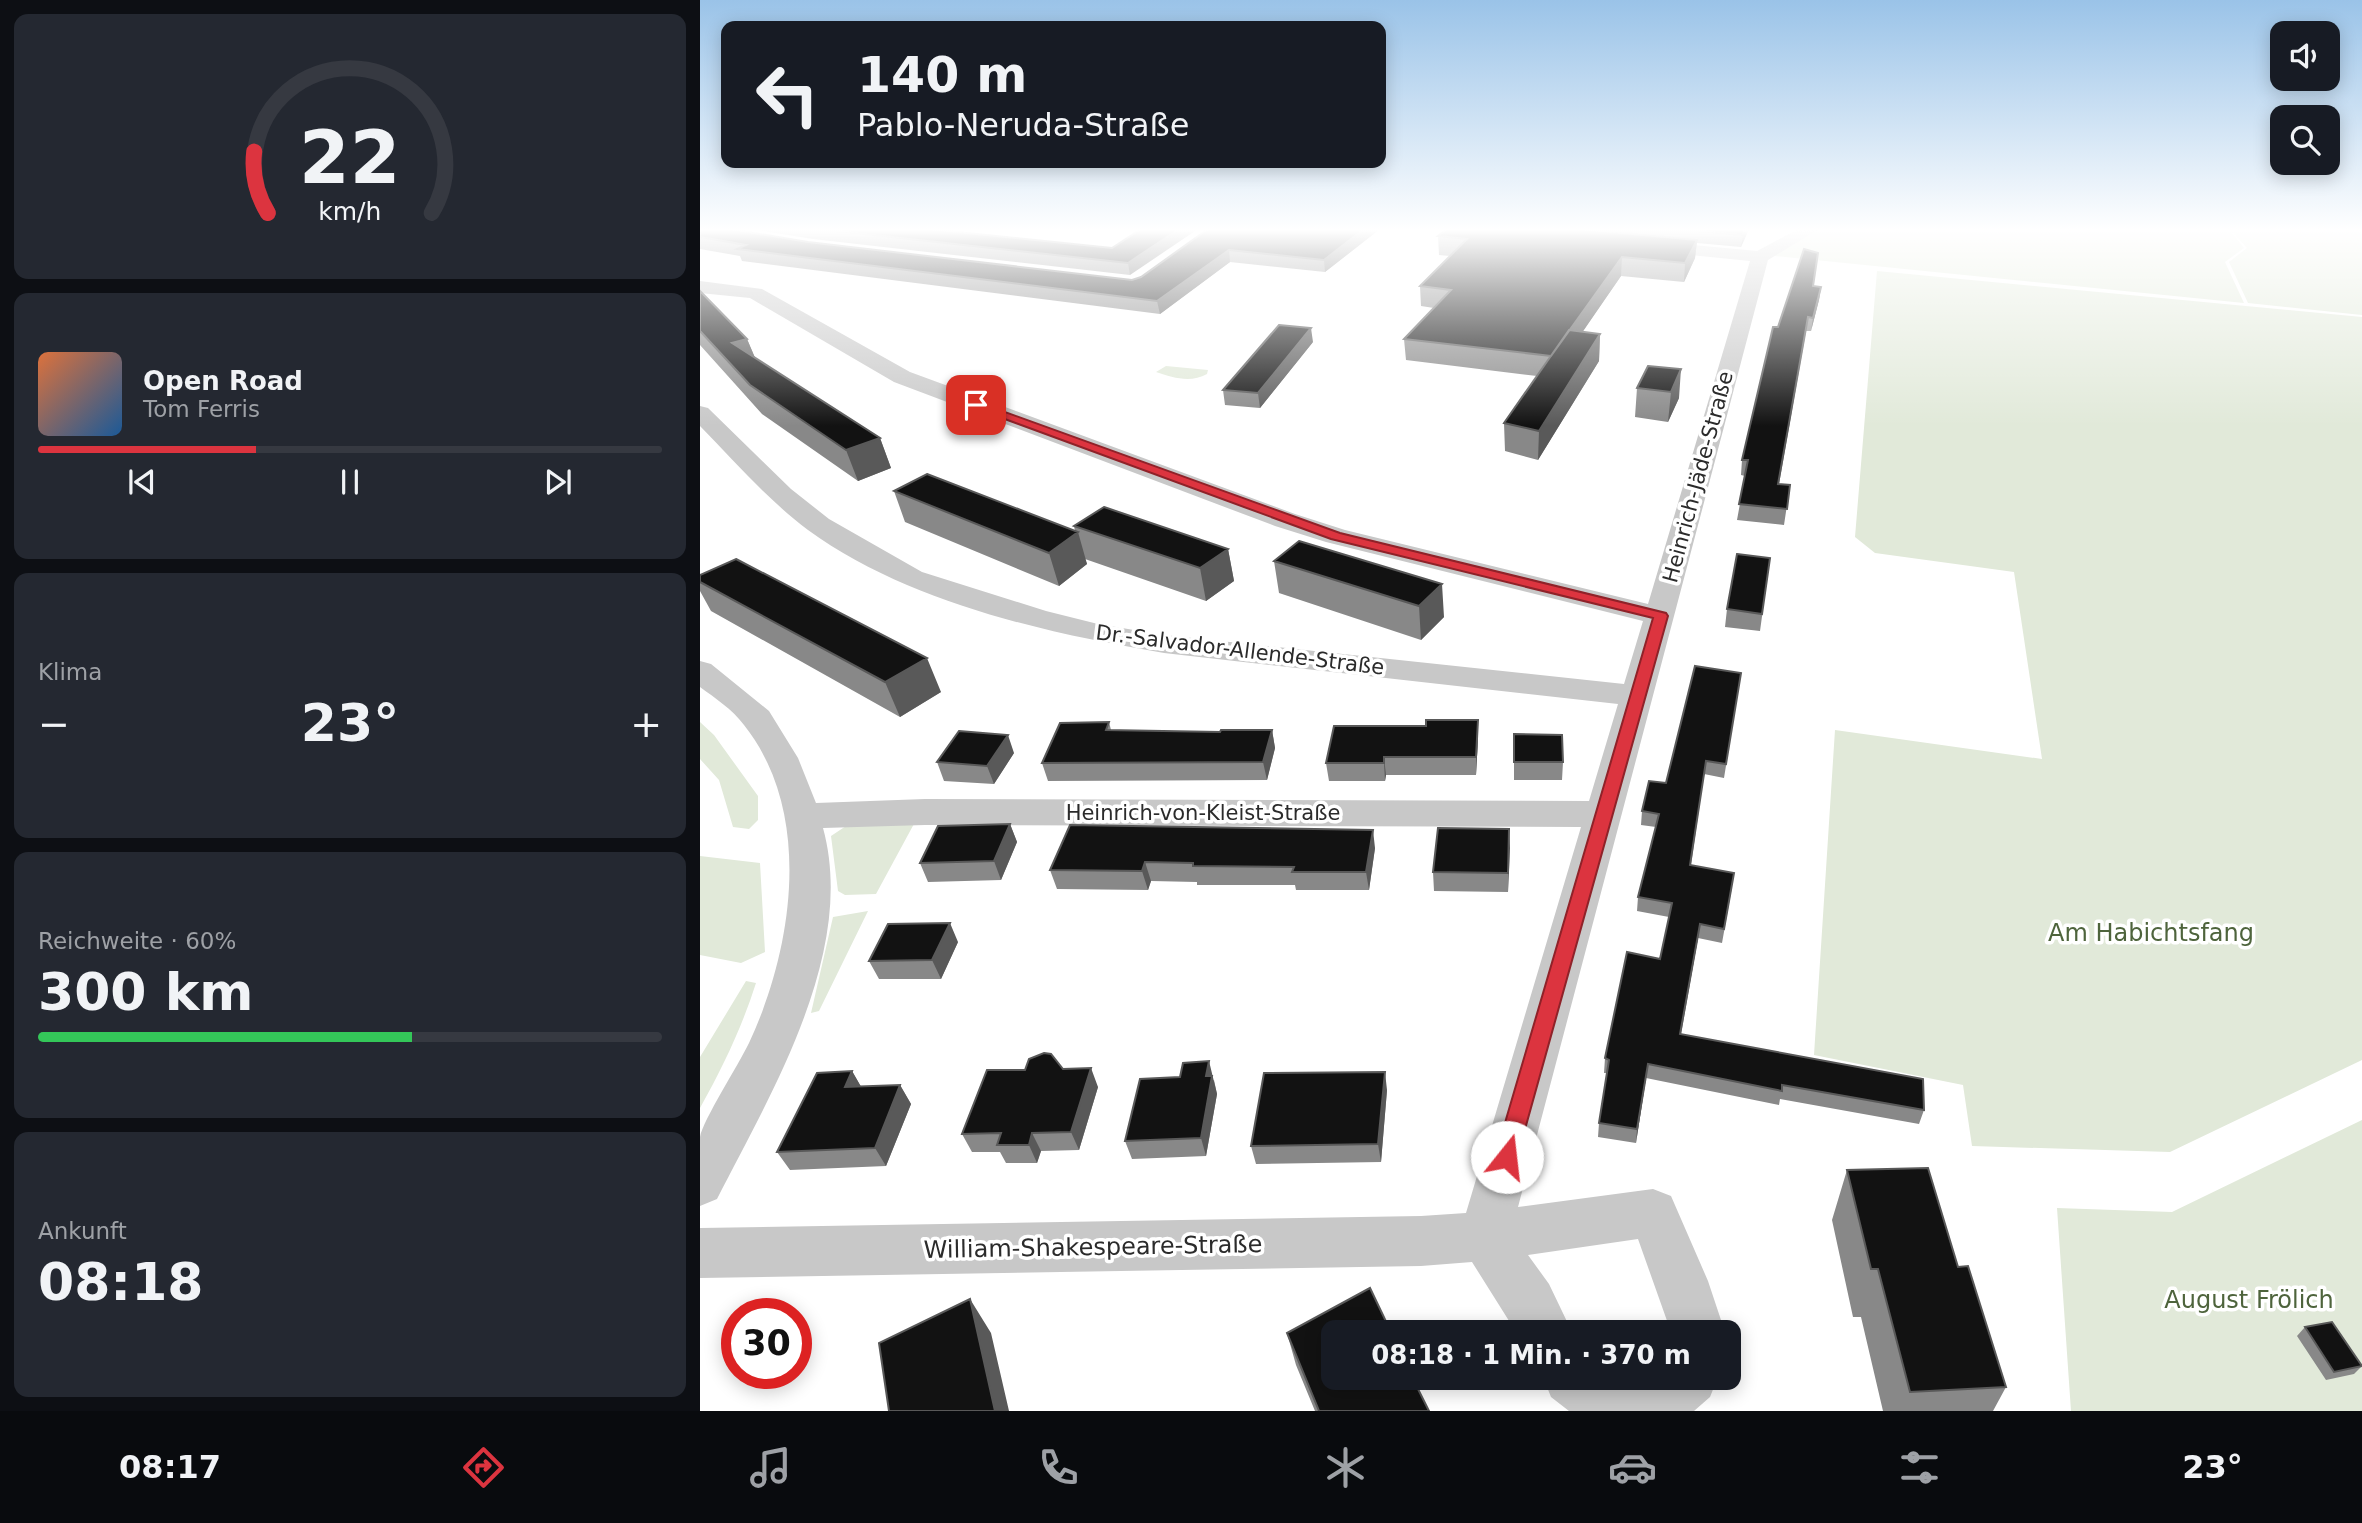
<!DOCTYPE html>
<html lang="de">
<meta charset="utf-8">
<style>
body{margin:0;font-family:"DejaVu Sans",sans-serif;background:#242831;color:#f1f3f6;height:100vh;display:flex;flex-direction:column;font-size:26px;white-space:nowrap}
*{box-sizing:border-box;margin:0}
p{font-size:23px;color:#9ea1a6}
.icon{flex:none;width:38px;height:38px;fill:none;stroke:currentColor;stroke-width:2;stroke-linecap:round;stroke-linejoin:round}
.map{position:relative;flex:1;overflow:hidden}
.details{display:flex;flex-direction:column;gap:14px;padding:14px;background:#0d0f14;width:700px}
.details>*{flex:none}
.top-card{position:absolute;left:21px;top:21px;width:665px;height:147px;border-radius:14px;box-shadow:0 4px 18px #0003;background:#171b24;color:#f1f3f6;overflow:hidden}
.fabs{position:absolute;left:1570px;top:21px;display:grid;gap:14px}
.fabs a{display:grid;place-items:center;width:70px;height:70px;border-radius:14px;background:#171b24;box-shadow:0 4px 18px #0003;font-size:35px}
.speed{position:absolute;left:21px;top:1298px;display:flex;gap:14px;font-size:35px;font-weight:700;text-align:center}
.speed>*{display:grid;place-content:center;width:91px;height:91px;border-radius:50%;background:#171b24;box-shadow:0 4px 18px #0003;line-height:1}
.speed .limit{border:10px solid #d22;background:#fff;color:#111}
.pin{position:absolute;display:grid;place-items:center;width:60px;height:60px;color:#fff;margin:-30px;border-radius:14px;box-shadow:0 4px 10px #0006}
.me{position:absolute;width:77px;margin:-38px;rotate:16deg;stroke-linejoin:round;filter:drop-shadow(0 0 5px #0008)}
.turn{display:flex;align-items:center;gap:24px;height:147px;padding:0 21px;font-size:32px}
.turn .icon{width:91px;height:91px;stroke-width:2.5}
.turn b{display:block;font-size:49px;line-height:60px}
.big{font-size:52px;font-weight:700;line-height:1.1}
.details .tile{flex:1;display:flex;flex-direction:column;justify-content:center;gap:10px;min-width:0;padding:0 24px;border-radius:14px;background:#242831}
.details .dial{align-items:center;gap:0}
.dial svg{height:182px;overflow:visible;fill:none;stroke:#363941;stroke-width:7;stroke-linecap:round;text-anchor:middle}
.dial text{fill:#f1f3f6;stroke:none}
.song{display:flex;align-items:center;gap:21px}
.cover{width:84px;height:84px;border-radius:10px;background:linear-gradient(135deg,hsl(20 70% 55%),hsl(210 70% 35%))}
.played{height:7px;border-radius:4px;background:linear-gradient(90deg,#dc343f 35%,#363941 35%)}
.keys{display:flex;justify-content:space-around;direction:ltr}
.heat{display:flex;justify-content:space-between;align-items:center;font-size:38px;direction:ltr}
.charge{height:10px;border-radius:5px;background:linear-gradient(90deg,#34c759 60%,#363941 0)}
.trip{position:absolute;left:621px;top:1320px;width:420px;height:70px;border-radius:14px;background:#171b24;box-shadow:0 4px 18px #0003;font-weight:700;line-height:70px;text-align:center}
.tab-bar{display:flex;height:112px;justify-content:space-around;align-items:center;background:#090b0e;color:#9ea1a6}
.tab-bar .icon{width:49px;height:49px}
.tab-bar .on{color:#dc343f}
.tab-bar b{font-size:32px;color:#f1f3f6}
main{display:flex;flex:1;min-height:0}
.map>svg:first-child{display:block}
.green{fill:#e1e9d9}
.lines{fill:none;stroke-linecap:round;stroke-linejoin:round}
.minor{fill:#c8c8c8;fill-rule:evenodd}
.wall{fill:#888}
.shaded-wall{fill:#595959}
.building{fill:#121212;stroke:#595959;stroke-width:2}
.route{fill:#dc343f;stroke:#8f2229;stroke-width:2}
.labels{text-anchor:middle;stroke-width:7;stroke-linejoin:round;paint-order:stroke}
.street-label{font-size:21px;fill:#2b2b2b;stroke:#fff}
.near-park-label{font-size:24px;fill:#4e643c;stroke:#fff}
.near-street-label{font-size:24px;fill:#2b2b2b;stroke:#fff}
</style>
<main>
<section class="details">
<div class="tile dial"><svg viewBox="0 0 100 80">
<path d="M14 69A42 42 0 1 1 86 69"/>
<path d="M14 69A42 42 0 0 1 8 42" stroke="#dc343f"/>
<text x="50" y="56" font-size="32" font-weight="700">22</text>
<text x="50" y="72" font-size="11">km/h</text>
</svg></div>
<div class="tile">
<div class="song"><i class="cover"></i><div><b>Open Road</b><p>Tom Ferris</p></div></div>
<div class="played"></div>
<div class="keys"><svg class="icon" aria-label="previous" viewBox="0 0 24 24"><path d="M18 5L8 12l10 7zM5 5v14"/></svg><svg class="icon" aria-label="pause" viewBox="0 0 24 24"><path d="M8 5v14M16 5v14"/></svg><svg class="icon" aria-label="next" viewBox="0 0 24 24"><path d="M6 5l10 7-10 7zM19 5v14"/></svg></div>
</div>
<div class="tile"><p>Klima</p>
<div class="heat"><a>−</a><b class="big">23°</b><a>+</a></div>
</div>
<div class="tile"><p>Reichweite · 60%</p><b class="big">300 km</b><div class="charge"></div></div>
<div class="tile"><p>Ankunft</p><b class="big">08:18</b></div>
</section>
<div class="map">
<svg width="1662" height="1411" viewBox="0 0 1662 1411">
<rect width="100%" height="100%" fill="#fff"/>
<path class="green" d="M1118 229H1529L1544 248 1525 262 1544 303 1075 256V253Z
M1530 229H1662V315L1548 303 1529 262 1547 248Z
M1177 271 1662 317V1060L1470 1152 1272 1146 1263 1085 1114 1055 1135 730 1342 759 1314 572 1175 553 1155 537Z
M466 366 508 370 507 374C491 383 473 378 456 372Z
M0 722 14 735 58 796V820L49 829 33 827 19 780 0 759Z
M215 822 176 894 145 895 138 891 131 836 146 826Z
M0 856 60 863 65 952 41 963 0 955Z
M168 911 119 1011 111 1013 133 917Z
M46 981 56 983C42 1027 23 1067 0 1108V1057Z
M1662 1120V1411H1371L1357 1208 1472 1212Z"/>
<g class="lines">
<path class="minor" d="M1098 229H1119L1068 260 818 1207 953 1189 971 1196 1008 1281 1025 1332H971L938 1239 828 1255 849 1284 872 1332H816L772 1262 721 1266 0 1278V1228L721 1216 766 1213 881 827 225 825 123 828C157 952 71 1093 17 1199L0 1206C0 1184 0 1159 0 1137 3 1120 39 1064 49 1043 93 949 114 813 44 725 32 709 15 698 0 687V661L11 664 69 711 98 758 116 803 225 799 889 801 918 704 464 653C345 633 207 602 108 530 68 500 35 462 0 426V406L8 408 91 489 129 519 222 572 346 611 398 624 464 635 924 684 943 621 626 542 575 526 194 382 50 298 0 293V281L62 289 210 372 595 514 645 530 948 604 1050 261 951 251 942 246 951 241 1057 251Z
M843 1377H1018L1010 1397 994 1411H869L851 1397Z"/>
</g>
<path class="wall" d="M0 229 108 242 432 280 441 277 508 229H680L625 272 530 262 460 314 42 261 40 256 0 249Z
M52 229H229L412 248 441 229 430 275 113 239Z
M747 229H1049L1041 247 997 243 995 258 984 282 921 276 882 332 900 334 899 361 838 460 805 451 804 423 837 376 706 360 704 339 734 308 721 306 720 286 750 256 739 255 738 236Z
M1113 286 1121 287 1119 300 1111 331H1106L1079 484 1090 485 1084 525 1037 520 1045 476 1041 475 1042 460 1078 327Z
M0 291 47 339 55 358 180 438 191 468 158 481 62 414 0 345Z
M613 342 560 408 525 405 523 390Z
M948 366 979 398 968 422 935 417 937 388Z
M194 491 375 531 374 526 528 549 534 581 506 601 385 559 387 564 359 586 205 522Z
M599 541 744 617 721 640 579 593 574 561Z
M1070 558 1060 631 1025 627 1027 609Z
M0 575 241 692 200 717 11 611 0 591Z
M1041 673 1024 778 1004 774 991 865 1032 887 1022 943 998 938 981 1035 1224 1110 1219 1124 1080 1099 1079 1105 946 1078 936 1143 898 1137 899 1123 907 1073H904L905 1058 960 959 969 917 937 911 938 897 956 827 941 825 942 811 966 783Z
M778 720V738L776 775H686L685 781H629L626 763 726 726Z
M409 722 411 730 520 732 572 730 575 748 567 780 348 781 342 763Z
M814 734 863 762 862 780H814Z
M314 753 294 784 244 781 237 762Z
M310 824 317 842 301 880 228 882 220 863Z
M370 825 675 848 669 890H596L595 885H497V882L451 881 448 890 357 889 350 870Z
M809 829 808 892 734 891 733 872Z
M258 942 241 979H179L169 961Z
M363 1069 398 1087 379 1150 341 1151 337 1163H306L300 1152H272L262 1134Z
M152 1071 161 1087 200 1085 211 1104 186 1166 90 1170 77 1152Z
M514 1080 517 1094 506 1156 432 1159 425 1141Z
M687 1090 681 1162 556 1164 551 1146Z
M1147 1170 1258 1267 1306 1387 1293 1411H1183L1161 1317H1153L1132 1220Z
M1605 1327 1662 1366 1654 1374 1626 1380 1597 1336Z
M587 1333 729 1411H615L596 1365Z"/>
<path class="shaded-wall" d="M479 229H498L430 275 428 263Z
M664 229H680L625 272 624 260Z
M1045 229H1049L1041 247 1043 235Z
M997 240 995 258 984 282 985 263Z
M529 250 530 262 460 314 457 301Z
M922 257 921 276 851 378V356Z
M1121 287 1119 300 1111 331 1113 318Z
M611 328 613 342 560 408 558 393Z
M900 334 899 361 838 460 839 431Z
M47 339 59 367 32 343Z
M981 369 979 398 968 422 971 392Z
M180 438 191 468 158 481 146 450Z
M378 532 387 564 359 586 349 553Z
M528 549 534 581 506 601 500 568Z
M742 584 744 617 721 640 719 606Z
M227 658 241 692 200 717 185 682Z
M778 720V738L776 775V757Z
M572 730 575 748 567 780 563 762Z
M308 735 314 753 294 784 287 766Z
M684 757 686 775 685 781 684 763Z
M310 824 317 842 301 880 294 861Z
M809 829 810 848 808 892V873Z
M673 830 675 848 669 890 666 872Z
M445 862 451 881 448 890 442 871Z
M250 923 258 942 241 979 232 960Z
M1000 924 998 938 978 1048 980 1034Z
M509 1061 517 1094 506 1156 501 1138 506 1076Z
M948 1064 946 1078 936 1143 937 1129Z
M391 1068 398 1087 379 1150 371 1132Z
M152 1071 163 1090 145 1087Z
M685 1072 687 1090 681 1162 678 1144Z
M200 1085 211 1104 186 1166 175 1148Z
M332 1133 341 1151 337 1163 329 1145Z
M270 1299 291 1333 309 1411H295Z"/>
<path class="building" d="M0 229H30L108 242 432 280 441 277 508 229H664L624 260 529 250 457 301 37 249 46 245 0 237Z
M119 229H229L412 248 441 229H479L428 263Z
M747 229H880L997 240 985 263 922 257 851 356 704 339 751 290 720 286 767 239 738 236Z
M976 229H1045L1043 235Z
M1104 249 1118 253 1113 286 1121 287 1113 318 1108 317 1078 484 1090 485 1087 509 1039 504 1048 460H1042L1073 327H1078Z
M0 291 47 339 32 343 180 438 146 450 50 385 0 331Z
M579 325 611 328 558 393 523 390Z
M869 330 900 334 839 431 804 423Z
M948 366 981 369 971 392 937 388Z
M227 474 378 532 349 553 194 491Z
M404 507 528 549 500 568 374 526Z
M599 541 742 584 719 606 574 561Z
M1037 554 1070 558 1062 614 1027 609Z
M36 559 227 658 185 682 0 582V575Z
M995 666 1041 673 1026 764 1006 761 990 865 1034 873 1024 929 1000 924 980 1034 1223 1079 1224 1110 1082 1085V1091L948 1064 937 1129 899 1123 909 1060 905 1058 927 952 960 959 972 903 938 897 959 814 942 811 949 781 966 783Z
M726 720H778L776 757H684V763H626L634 726H726Z
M409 722 406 730 520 732 521 730H572L563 762 342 763 360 723Z
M259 731 308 735 287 766 237 762Z
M814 734 862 735 863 762H814Z
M310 824 294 861 220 863 238 826Z
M370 825 673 830 666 872H592L594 867 493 866V863L445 862 442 871 350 870Z
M738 828 809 829 808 873 733 872Z
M250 923 232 960 169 961 188 924Z
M344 1053 351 1054 363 1069 391 1068 371 1132 332 1133 329 1145H297L301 1133 262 1134 287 1070H325L329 1059Z
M509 1061 506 1076H512L501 1138 425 1141 440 1079 480 1077 483 1063Z
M152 1071 145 1087 200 1085 175 1148 77 1152 117 1073Z
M685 1072 678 1144 551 1146 564 1073Z
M1228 1168 1258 1267 1268 1266 1306 1387 1210 1392 1178 1269H1171L1147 1170Z
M670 1288 691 1332H634V1377H712L729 1411H619L587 1333Z
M270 1299 295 1411H189L179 1343Z
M1632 1322 1662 1366 1634 1372 1605 1327Z"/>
<linearGradient id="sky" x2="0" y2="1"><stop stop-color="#9ac3e8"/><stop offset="0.54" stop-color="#fff"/><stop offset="1" stop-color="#fff" stop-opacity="0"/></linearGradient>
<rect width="1662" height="426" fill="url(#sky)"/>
<path class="route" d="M272 403H280L640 533 966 613 968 616 815 1165 807 1168 799 1165 795 1157 953 618 631 539 272 407Z"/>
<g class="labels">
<g class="street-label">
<text transform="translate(998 477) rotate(-75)" y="7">Heinrich-Jäde-Straße</text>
<text transform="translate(540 650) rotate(7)" y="7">Dr.-Salvador-Allende-Straße</text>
<text x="503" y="820">Heinrich-von-Kleist-Straße</text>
</g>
<g class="near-park-label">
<text x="1451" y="941">Am Habichtsfang</text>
<text x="1549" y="1308">August Frölich</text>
</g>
<g class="near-street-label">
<text transform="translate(393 1247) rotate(-1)" y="8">William-Shakespeare-Straße</text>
</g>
</g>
</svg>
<div class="fabs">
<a><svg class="icon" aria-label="sound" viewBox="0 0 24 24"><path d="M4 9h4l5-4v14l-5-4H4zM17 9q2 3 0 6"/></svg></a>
<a><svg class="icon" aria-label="search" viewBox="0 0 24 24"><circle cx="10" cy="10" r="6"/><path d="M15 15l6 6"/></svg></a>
</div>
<div class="speed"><div class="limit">30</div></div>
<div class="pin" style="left:276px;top:405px;background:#d93025"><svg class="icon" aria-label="arrive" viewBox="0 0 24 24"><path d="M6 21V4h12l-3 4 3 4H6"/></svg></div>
<svg class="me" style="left:807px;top:1157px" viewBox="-20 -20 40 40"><circle r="19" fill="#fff"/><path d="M0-13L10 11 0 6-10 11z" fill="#dc343f"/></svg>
<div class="trip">08:18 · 1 Min. · 370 m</div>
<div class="top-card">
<div class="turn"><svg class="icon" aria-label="left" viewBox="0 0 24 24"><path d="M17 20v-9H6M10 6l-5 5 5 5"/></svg><div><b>140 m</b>Pablo-Neruda-Straße</div></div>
</div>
</div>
</main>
<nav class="tab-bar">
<b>08:17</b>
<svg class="icon on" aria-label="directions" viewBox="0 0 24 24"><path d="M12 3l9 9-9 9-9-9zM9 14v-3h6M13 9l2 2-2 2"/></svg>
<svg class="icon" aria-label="music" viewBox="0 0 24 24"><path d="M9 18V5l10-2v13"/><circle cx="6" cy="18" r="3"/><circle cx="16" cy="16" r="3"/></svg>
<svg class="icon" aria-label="phone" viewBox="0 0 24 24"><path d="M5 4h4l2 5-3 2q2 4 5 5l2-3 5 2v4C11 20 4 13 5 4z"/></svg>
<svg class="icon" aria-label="climate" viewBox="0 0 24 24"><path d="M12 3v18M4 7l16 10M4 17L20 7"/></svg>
<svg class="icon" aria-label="car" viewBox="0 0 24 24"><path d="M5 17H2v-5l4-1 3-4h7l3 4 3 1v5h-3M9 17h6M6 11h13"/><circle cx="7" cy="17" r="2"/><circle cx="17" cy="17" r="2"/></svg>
<svg class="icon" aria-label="filters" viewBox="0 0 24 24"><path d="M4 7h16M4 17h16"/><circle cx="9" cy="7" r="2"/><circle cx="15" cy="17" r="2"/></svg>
<b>23°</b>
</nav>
